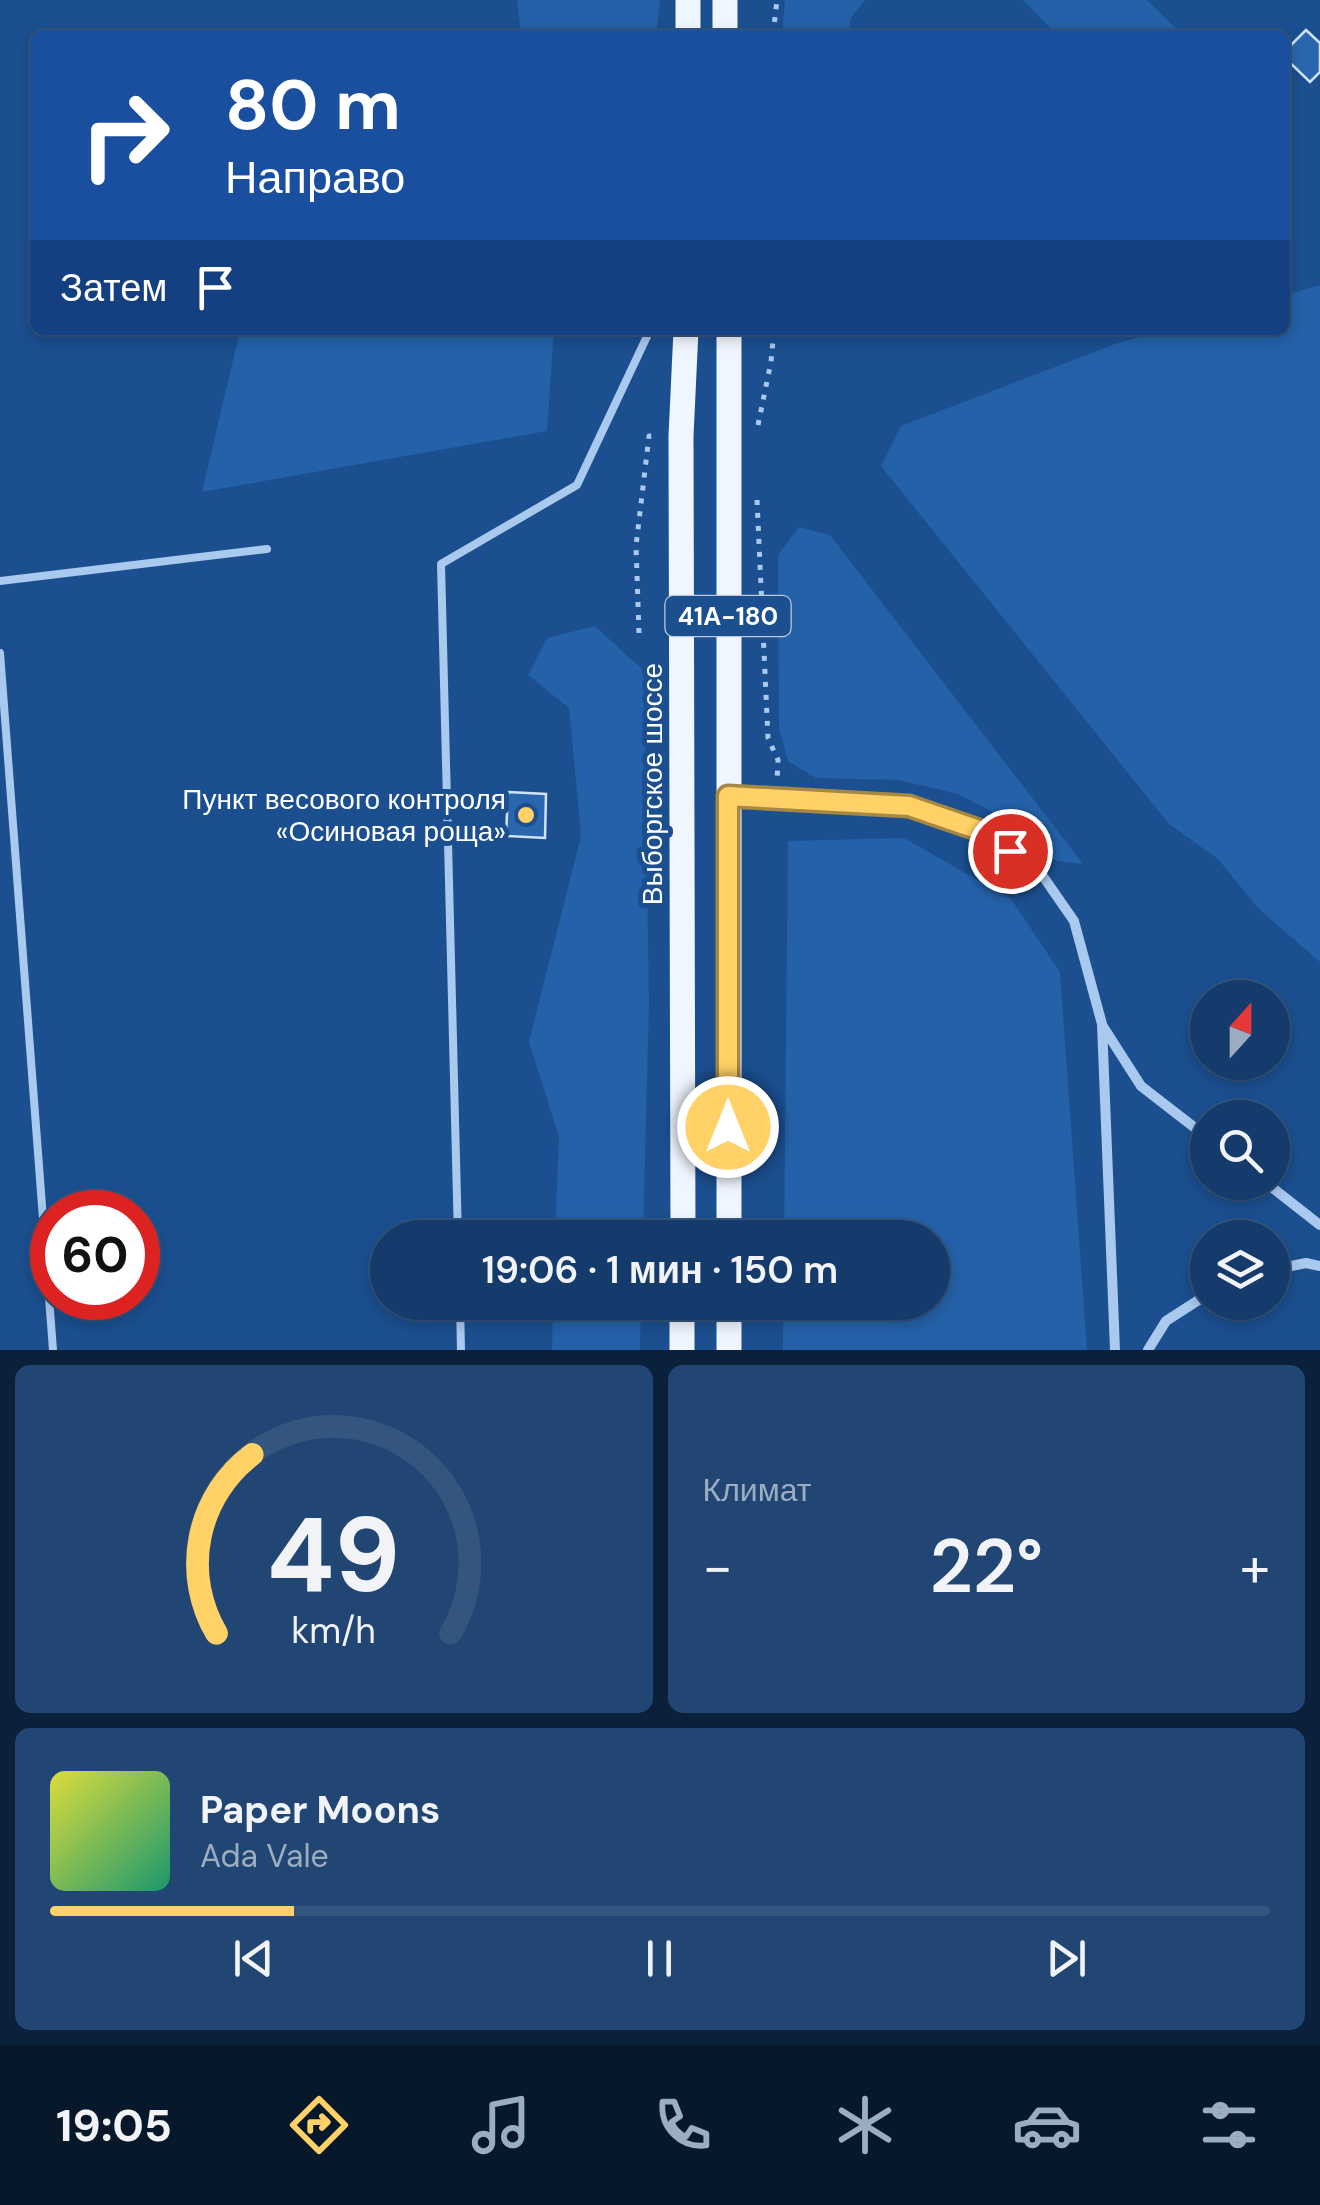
<!DOCTYPE html>
<html lang="ru">
<meta charset="utf-8">
<style>
body{margin:0;font-family:"DM Sans",sans-serif;background:#214673;color:#f1f3f6;height:100vh;display:flex;flex-direction:column;font-size:38px;white-space:nowrap}
*{box-sizing:border-box;margin:0}
p{font-size:32px;color:#9dadc1}
.icon{flex:none;width:55px;height:55px;fill:none;stroke:currentColor;stroke-width:2;stroke-linecap:round;stroke-linejoin:round}
.map{position:relative;height:1350px;overflow:hidden}
.drawer{display:flex;flex-direction:column;gap:15px;padding:15px;background:#0b203b;flex:1}
.drawer>*{flex:none}
.top-card{position:absolute;left:30px;top:30px;width:1260px;height:305px;border-radius:15px;box-shadow:0 5px 15px #0003,0 0 0 2px #33557e;background:#1a4fa0;color:#fff;overflow:hidden}
.needle{width:65px;rotate:21deg}
.buttons{position:absolute;left:1190px;top:980px;display:grid;gap:20px}
.buttons a{display:grid;place-items:center;width:100px;height:100px;border-radius:50%;background:#143b6b;box-shadow:0 5px 15px #0003,0 0 0 2px #33557e;font-size:50px}
.speed{position:absolute;left:30px;top:1190px;display:flex;gap:20px;font-size:50px;font-weight:700;text-align:center}
.speed>*{display:grid;place-content:center;width:130px;height:130px;border-radius:50%;background:#143b6b;box-shadow:0 5px 15px #0003,0 0 0 2px #33557e;line-height:1}
.speed .limit{border:15px solid #d22;background:#fff;color:#111}
.pin{position:absolute;display:grid;place-items:center;width:85px;height:85px;color:#fff;margin:-42px;border:5px solid #fff;border-radius:50%;box-shadow:0 2px 10px #0007}
.me{position:absolute;width:110px;margin:-55px;rotate:0deg;stroke-linejoin:round;filter:drop-shadow(0 0 8px #0008)}
.turn{display:flex;align-items:center;gap:35px;height:210px;padding:0 30px;font-size:45px}
.turn .icon{width:130px;height:130px;stroke-width:2.5}
.turn b{display:block;font-size:70px;line-height:85px}
.then{display:flex;align-items:center;height:95px;padding:0 30px;background:#0003;gap:20px;font-size:38px}
.big{font-size:75px;font-weight:600;line-height:1.1}
.drawer .card{flex:1;display:flex;flex-direction:column;justify-content:center;gap:15px;min-width:0;padding:0 35px;border-radius:15px;background:#214673}
.drawer .dial{align-items:center;gap:0}
.dial svg{height:260px;overflow:visible;fill:none;stroke:#33557e;stroke-width:7;stroke-linecap:round;text-anchor:middle}
.dial text{fill:#f1f3f6;stroke:none}
.song{display:flex;align-items:center;gap:30px}
.cover{width:120px;height:120px;border-radius:15px;background:linear-gradient(135deg,hsl(60 70% 55%),hsl(160 70% 35%))}
.played{height:10px;border-radius:5px;background:linear-gradient(90deg,#ffd166 20%,#33557e 20%)}
.keys{display:flex;justify-content:space-around;direction:ltr}
.heat{display:flex;justify-content:space-between;align-items:center;font-size:55px;direction:ltr}
.drawer .tiles{flex:1;display:grid;gap:15px;grid-template-columns:1fr 1fr}
.card:last-child{grid-column:span 2}
.trip{position:absolute;left:370px;top:1220px;width:580px;height:100px;border-radius:50px;background:#143b6b;box-shadow:0 5px 15px #0003,0 0 0 2px #33557e;font-weight:600;line-height:100px;text-align:center}
.dock{display:flex;height:160px;justify-content:space-around;align-items:center;background:#08182b;color:#9dadc1}
.dock .icon{width:70px;height:70px}
.dock .selected{color:#ffd166}
.dock b{font-size:45px;color:#f1f3f6}
.map>svg:first-child{display:block}
.green{fill:#2461a8}
.building{fill:#2a66ad;stroke:#cfe3fa;stroke-width:2.5}
.lines{fill:none;stroke-linecap:round;stroke-linejoin:round}
.path{stroke:#a9c9ee;stroke-width:5;stroke-dasharray:5 8;stroke-linecap:butt}
.service{stroke:#a9c9ee;stroke-width:8}
.minor{stroke:#a9c9ee;stroke-width:10}
.primary{stroke:#f0f6ff;stroke-width:25}
.route-casing{stroke:#a68842;stroke-width:25}
.route{stroke:#ffd166;stroke-width:18}
.poi-dot{fill:#ffd166;stroke:#1b4f8f;stroke-width:4}
.labels{text-anchor:middle;stroke-width:10;stroke-linejoin:round;paint-order:stroke}
.shield{fill:#1b4f8f;stroke:#bbcadd;stroke-width:2.5}
.shield-label{font-size:25px;font-weight:bold;fill:#fff}
.street-label{font-size:28px;fill:#fff;stroke:#1b4f8f}
.poi-label{font-size:28px;fill:#fff;stroke:#1b4f8f;text-anchor:end}
</style>
<div class="map">
<svg width="1320" height="1350" viewBox="0 0 1320 1350">
<rect width="100%" height="100%" fill="#1b4f8f"/>
<path class="green" d="M517 0H660L656 35H521Z
M785 0H865L850 19V35H782Z
M1023 0H1147L1183 35H1057Z
M1320 285V962L1258 908 1218 859 1169 824 881 466 901 426 1115 344 1163 330H1285V295Z
M240 330H554L547 431 202 492Z
M799 527 830 535 1083 864 1056 861 1007 819 955 793 897 780 816 778 788 761 779 729 778 555Z
M595 626 644 671 649 1004 643 1237H555L559 1137 529 1042 581 836 569 708 528 675 547 638Z
M904 838 1011 899 1060 972 1087 1350H783V1303L932 1302V1238L784 1237 788 841Z
M553 1303H641L640 1350H552Z"/>
<path class="building" d="M1306 30 1320 43V72L1310 82 1285 58V51Z
M508 792 546 794 545 838 506 836Z"/>
<g class="lines">
<path class="path" d="M773 35 777 0
M758 425 771 362 774 330
M757 500 768 738 778 760 777 782
M639 633 636 546 649 436H656"/>
<path class="service" d="M0 581 267 549
M0 653 53 1350
M458 1238 441 564 577 485 650 330
M460 1302 461 1350"/>
<path class="minor" d="M731 796 909 806 979 830 1040 872 1074 921 1102 1024 1115 1350
M1102 1025 1141 1086 1208 1138
M1265 1182 1320 1225
M1272 1270 1306 1263 1320 1266
M1148 1350 1166 1321 1208 1294"/>
<path class="primary" d="M688 0V35
M725 0V35
M683 1238 681 436 686 330
M729 1238V330
M729 1302V1350
M682 1350V1302"/>
</g>
<g class="lines">
<g class="route-casing">
<path id="route" d="M728 1127V796L909 806 979 830 1010 851"/>
</g>
<use href="#route" class="route"/>
</g>
<circle class="poi-dot" cx="526" cy="815" r="10"/>
<g class="labels">
<rect class="shield" x="665.5" y="596" width="125" height="40" rx="8"/>
<g class="shield-label">
<text x="728" y="625">41А-180</text>
</g>
<g class="street-label">
<text transform="translate(652 784) rotate(-90)" y="10">Выборгское шоссе</text>
</g>
<g class="poi-label">
<text x="506" y="809">Пункт весового контроля<tspan x="506" dy="32">«Осиновая роща»</tspan></text>
</g>
</g>
</svg>
<div class="buttons">
<a><svg class="needle" viewBox="-14 -14 28 28"><path d="M0-13l5 13h-10z" fill="#e53935"/><path d="M0 13l5-13h-10z" fill="#9dadc1"/></svg></a>
<a><svg class="icon" aria-label="search" viewBox="0 0 24 24"><circle cx="10" cy="10" r="6"/><path d="M15 15l6 6"/></svg></a>
<a><svg class="icon" aria-label="layers" viewBox="0 0 24 24"><path d="M12 4l9 5-9 5-9-5zM3 14l9 5 9-5"/></svg></a>
</div>
<div class="speed"><div class="limit">60</div></div>
<div class="pin" style="left:1010px;top:851px;background:#d93025"><svg class="icon" aria-label="arrive" viewBox="0 0 24 24"><path d="M6 21V4h12l-3 4 3 4H6"/></svg></div>
<svg class="me" style="left:728px;top:1127px" viewBox="-20 -20 40 40"><circle r="17" fill="#ffd166" stroke="#fff" stroke-width="3"/><path d="M0-11L8 9 0 5-8 9z" fill="#fff"/></svg>
<div class="trip">19:06 · 1 мин · 150 m</div>
<div class="top-card">
<div class="turn"><svg class="icon" aria-label="right" viewBox="0 0 24 24"><path d="M7 20v-9h11M14 6l5 5-5 5"/></svg><div><b>80 m</b>Направо</div></div>
<div class="then">Затем<svg class="icon" aria-label="arrive" viewBox="0 0 24 24"><path d="M6 21V4h12l-3 4 3 4H6"/></svg></div>
</div>
</div>
<section class="drawer">
<div class="tiles">
<div class="card dial"><svg viewBox="0 0 100 80">
<path d="M14 69A42 42 0 1 1 86 69"/>
<path d="M14 69A42 42 0 0 1 25 14" stroke="#ffd166"/>
<text x="50" y="56" font-size="32" font-weight="700">49</text>
<text x="50" y="72" font-size="11">km/h</text>
</svg></div>
<div class="card"><p>Климат</p>
<div class="heat"><a>−</a><b class="big">22°</b><a>+</a></div>
</div>
<div class="card">
<div class="song"><i class="cover"></i><div><b>Paper Moons</b><p>Ada Vale</p></div></div>
<div class="played"></div>
<div class="keys"><svg class="icon" aria-label="previous" viewBox="0 0 24 24"><path d="M18 5L8 12l10 7zM5 5v14"/></svg><svg class="icon" aria-label="pause" viewBox="0 0 24 24"><path d="M8 5v14M16 5v14"/></svg><svg class="icon" aria-label="next" viewBox="0 0 24 24"><path d="M6 5l10 7-10 7zM19 5v14"/></svg></div>
</div>
</div>
</section>
<nav class="dock">
<b>19:05</b>
<svg class="icon selected" aria-label="directions" viewBox="0 0 24 24"><path d="M12 3l9 9-9 9-9-9zM9 14v-3h6M13 9l2 2-2 2"/></svg>
<svg class="icon" aria-label="music" viewBox="0 0 24 24"><path d="M9 18V5l10-2v13"/><circle cx="6" cy="18" r="3"/><circle cx="16" cy="16" r="3"/></svg>
<svg class="icon" aria-label="phone" viewBox="0 0 24 24"><path d="M5 4h4l2 5-3 2q2 4 5 5l2-3 5 2v4C11 20 4 13 5 4z"/></svg>
<svg class="icon" aria-label="climate" viewBox="0 0 24 24"><path d="M12 3v18M4 7l16 10M4 17L20 7"/></svg>
<svg class="icon" aria-label="car" viewBox="0 0 24 24"><path d="M5 17H2v-5l4-1 3-4h7l3 4 3 1v5h-3M9 17h6M6 11h13"/><circle cx="7" cy="17" r="2"/><circle cx="17" cy="17" r="2"/></svg>
<svg class="icon" aria-label="filters" viewBox="0 0 24 24"><path d="M4 7h16M4 17h16"/><circle cx="9" cy="7" r="2"/><circle cx="15" cy="17" r="2"/></svg>
</nav>
